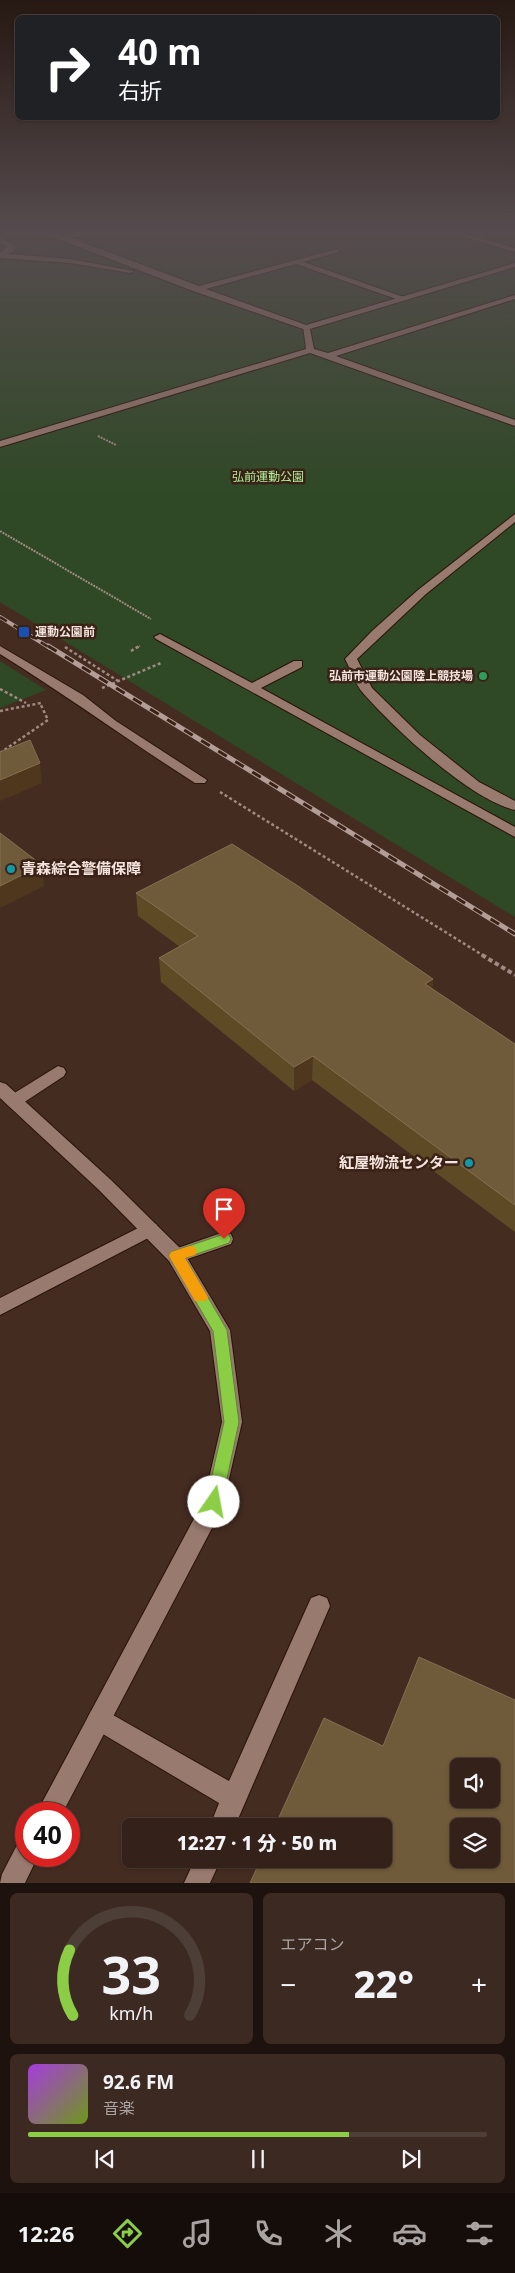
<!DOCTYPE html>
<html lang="ja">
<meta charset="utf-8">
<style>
body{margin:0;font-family:"Noto Sans","Noto Sans JP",sans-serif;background:#3c2922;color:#f1f3f6;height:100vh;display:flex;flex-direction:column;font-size:19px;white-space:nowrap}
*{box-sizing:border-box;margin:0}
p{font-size:16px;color:#a9a3a2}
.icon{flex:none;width:28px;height:28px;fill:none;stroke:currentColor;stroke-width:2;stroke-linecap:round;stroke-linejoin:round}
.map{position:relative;height:1883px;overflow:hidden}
.details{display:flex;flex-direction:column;gap:10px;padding:10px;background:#1d120e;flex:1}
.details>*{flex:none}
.guide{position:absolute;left:15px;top:15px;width:485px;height:105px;border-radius:8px;box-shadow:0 1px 4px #0004,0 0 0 1px #4e3e38;background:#202124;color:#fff;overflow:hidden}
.buttons{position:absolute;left:450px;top:1758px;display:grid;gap:10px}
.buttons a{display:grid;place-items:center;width:50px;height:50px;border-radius:8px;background:#342119;box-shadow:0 1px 4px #0004,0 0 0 1px #4e3e38;font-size:25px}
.speed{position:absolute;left:15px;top:1802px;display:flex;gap:10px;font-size:25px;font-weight:700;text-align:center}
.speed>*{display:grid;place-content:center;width:65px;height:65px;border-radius:50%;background:#342119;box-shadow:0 1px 4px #0004,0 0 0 1px #4e3e38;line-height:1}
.speed .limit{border:8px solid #d22;background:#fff;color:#111}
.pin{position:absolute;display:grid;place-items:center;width:42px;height:42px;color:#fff;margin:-51px -21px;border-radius:50% 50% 50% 0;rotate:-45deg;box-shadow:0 0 5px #0007}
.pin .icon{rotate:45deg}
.me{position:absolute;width:55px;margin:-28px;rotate:12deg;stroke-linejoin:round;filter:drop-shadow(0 0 4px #0008)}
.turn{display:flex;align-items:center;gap:18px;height:105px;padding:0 20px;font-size:22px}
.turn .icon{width:65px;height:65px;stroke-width:2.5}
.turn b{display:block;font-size:35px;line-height:42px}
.big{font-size:38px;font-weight:800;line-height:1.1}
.details .tile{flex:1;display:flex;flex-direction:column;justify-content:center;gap:8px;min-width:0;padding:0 18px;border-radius:8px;background:#3c2922}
.details .dial{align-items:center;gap:0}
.dial svg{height:130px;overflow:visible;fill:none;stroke:#4e3e38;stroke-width:7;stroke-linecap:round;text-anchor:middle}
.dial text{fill:#f1f3f6;stroke:none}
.song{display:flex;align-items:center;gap:15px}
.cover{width:60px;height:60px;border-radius:8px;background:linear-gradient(135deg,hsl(280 70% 55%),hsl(80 70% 35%))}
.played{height:5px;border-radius:2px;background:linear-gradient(90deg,#8bce46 70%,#4e3e38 70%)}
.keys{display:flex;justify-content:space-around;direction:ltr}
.heat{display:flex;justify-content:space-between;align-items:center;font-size:28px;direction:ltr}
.details .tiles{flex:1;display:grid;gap:10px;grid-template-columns:1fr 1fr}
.tile:last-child{grid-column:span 2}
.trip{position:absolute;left:122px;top:1818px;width:270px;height:50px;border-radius:8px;background:#342119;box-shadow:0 1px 4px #0004,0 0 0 1px #4e3e38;font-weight:800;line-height:50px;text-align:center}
.dock{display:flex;height:80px;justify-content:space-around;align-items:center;background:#150d0a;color:#a9a3a2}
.dock .icon{width:35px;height:35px}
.dock .selected{color:#8bce46}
.dock b{font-size:22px;color:#f1f3f6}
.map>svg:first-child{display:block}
.green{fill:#2f4926}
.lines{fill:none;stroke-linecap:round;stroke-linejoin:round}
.service-casing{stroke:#2a1309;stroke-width:2}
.pedestrian-casing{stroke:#2a1309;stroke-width:2}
.minor-casing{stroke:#2a1309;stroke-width:2}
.tertiary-casing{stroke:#2a1309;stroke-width:2}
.path-far2{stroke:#a08b82;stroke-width:2;stroke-dasharray:2 1;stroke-linecap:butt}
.path-far1{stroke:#a08b82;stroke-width:2.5;stroke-dasharray:3 2.5;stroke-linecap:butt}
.path{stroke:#a08b82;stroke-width:4;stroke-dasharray:4.5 3;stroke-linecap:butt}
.service{fill:#987a6e;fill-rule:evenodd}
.pedestrian{fill:#987a6e;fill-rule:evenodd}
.minor{fill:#987a6e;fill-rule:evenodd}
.tertiary{fill:#987a6e;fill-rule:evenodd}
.rail-far1-casing{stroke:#b29e96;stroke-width:4}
.rail-casing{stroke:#b29e96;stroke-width:5}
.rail-far1{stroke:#3a2217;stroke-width:2.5;stroke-dasharray:8;stroke-linecap:butt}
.rail{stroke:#3a2217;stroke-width:3;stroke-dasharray:10;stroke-linecap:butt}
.wall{fill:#5f4a26}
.shaded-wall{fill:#4e371c}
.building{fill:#6f5a39;stroke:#847053;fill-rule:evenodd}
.route{fill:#8bce46;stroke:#5a862e}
.slow{fill:#f59e0b}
.transit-dot{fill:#1a4fb4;stroke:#3a2217;stroke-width:2}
.leisure-dot{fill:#2e9e5b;stroke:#3a2217;stroke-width:2}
.culture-dot{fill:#0f9aa8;stroke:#3a2217;stroke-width:2}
.labels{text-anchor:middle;stroke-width:5;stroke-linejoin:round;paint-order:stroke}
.far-park-label{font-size:12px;fill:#adef98;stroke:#3a2217}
.far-poi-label{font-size:12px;font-weight:bold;fill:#f5e4dd;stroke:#3a2217;text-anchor:start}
.poi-label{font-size:15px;font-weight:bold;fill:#f5e4dd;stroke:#3a2217;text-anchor:start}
</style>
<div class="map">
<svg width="515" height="1883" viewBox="0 0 515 1883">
<rect width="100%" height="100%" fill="#452c21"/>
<path class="green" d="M0 230H515V917L0 602Z
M0 661 46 690 0 708Z"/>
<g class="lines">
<g class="service-casing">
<path id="service" d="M441 230H451L515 248V252Z
M515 263V267L310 329 314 349 328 353 515 295V299L336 356 515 420V426L310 353 0 447V441L306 349 303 326Z
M58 1066 64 1068 66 1072 64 1076 20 1105H8L6 1101 8 1097Z
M150 1222 156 1224 159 1229 156 1234 0 1315V1298Z
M224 1232 231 1234 233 1239 231 1244 176 1263 169 1261 167 1256 169 1251Z
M319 1595 327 1598 330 1606 235 1826H210L219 1803 91 1727 87 1719 91 1711 99 1707 229 1781 311 1598Z
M195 1859H221L210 1883H184Z"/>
</g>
<g class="pedestrian-casing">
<path id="pedestrian" d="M35 230H44L63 236 102 230 71 238 199 286 337 249 339 252 304 262 409 299 402 301 296 264 206 289 309 326 310 328 306 330 193 291Z
M0 238 16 246 14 251 9 254 70 259 134 271 130 273 70 263 0 258V253L8 247 0 243Z
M515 514V522L426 594 357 659 372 688 420 735 479 782 515 801V810C469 799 395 729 363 693 355 684 351 670 345 659L372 631 418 590Z
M160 634 252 683 294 661H302V667L261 688 515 827V837L156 639 154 637Z"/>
</g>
<g class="minor-casing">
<path id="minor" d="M0 646 83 695 116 721 207 780 205 783H195C129 741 66 695 0 654Z"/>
</g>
<g class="tertiary-casing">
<path id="tertiary" d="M0 1082 6 1084 111 1180 183 1251 230 1330 242 1422 222 1509 62 1814H36L204 1500 222 1422 210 1331 169 1261 99 1190 0 1098Z
M26 1841V1856H38L25 1883H0L2 1874 17 1845Z"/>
</g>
<path class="path-far2" d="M400 230 426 237
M98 436 116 445
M0 531 151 619
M137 648 140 646"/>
<path class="path-far1" d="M65 647 118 681
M131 651 139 646
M102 688 161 663
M0 689 26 703
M0 711 41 703
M0 753 48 720 40 703
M220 792 484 956"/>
<path class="path" d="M482 955 515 975"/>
<use href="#service" class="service"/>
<use href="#pedestrian" class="pedestrian"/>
<use href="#minor" class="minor"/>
<use href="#tertiary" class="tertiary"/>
<g class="rail-far1-casing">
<path id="rail-far1" d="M0 617 50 648"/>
</g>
<g class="rail-casing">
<path id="rail" d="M48 646 515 934"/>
</g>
<use href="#rail-far1" class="rail-far1"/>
<use href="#rail" class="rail"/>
</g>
<path class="wall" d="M136 893 433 979 432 989 515 1044V1232L312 1080 294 1091 161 982 159 958 180 947 138 916Z"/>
<path class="shaded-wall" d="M40 763 42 783 0 801V780Z
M42 865 44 886 0 908V886Z
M433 979 430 1003 425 984Z
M313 1056 312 1080 294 1091V1067Z"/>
<path class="building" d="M30 740 40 763 0 780V752Z
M0 833 42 865 0 886Z
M232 844 298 886 433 979 425 984 515 1044V1205L313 1056 294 1067 159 958 198 936 136 893Z
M419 1657 515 1700V1883H250L261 1859H384V1826H275L324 1718 383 1746ZM459 1766H491V1799H459ZM459 1826H491V1859H459Z"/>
<linearGradient id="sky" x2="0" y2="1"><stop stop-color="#261812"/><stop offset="0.47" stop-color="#564b4e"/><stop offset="1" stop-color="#564b4e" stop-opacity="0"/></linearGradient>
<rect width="515" height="493" fill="url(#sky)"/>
<path class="route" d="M224 1234 229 1235 231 1239 229 1243 185 1258 227 1330 239 1422 222 1502 220 1507 214 1509 208 1507 206 1502 224 1422 213 1331 169 1256 171 1252Z"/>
<path class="slow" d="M190 1246 195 1247 197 1251 195 1255 185 1258 208 1297 206 1301H195L169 1256 171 1252Z"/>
<rect class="transit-dot" x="18" y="626" width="12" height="12" rx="2.5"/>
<circle class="leisure-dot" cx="483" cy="676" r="5"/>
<g class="culture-dot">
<circle cx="11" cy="869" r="5"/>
<circle cx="469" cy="1163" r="5"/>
</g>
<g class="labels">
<g class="far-park-label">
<text x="268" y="481">弘前運動公園</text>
</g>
<g class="far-poi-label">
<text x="35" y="636">運動公園前</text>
<text x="473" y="680" text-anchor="end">弘前市運動公園陸上競技場</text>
</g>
<g class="poi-label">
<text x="21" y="874">青森綜合警備保障</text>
<text x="459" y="1168" text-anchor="end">紅屋物流センター</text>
</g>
</g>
</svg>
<div class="buttons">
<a><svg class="icon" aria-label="sound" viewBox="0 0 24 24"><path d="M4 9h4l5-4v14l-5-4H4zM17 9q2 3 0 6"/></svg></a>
<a><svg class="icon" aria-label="layers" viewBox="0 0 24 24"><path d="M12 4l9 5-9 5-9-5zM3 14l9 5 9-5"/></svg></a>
</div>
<div class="speed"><div class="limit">40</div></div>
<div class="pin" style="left:224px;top:1239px;background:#d93025"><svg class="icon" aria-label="arrive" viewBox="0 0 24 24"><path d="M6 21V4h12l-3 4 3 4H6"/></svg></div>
<svg class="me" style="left:214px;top:1502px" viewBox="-20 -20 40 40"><circle r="19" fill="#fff"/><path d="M0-13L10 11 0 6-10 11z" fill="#8bce46"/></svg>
<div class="trip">12:27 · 1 分 · 50 m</div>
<div class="guide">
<div class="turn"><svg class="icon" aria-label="right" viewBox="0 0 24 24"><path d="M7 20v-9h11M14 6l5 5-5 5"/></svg><div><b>40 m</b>右折</div></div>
</div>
</div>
<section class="details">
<div class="tiles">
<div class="tile dial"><svg viewBox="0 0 100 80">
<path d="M14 69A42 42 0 1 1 86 69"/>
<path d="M14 69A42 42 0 0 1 12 29" stroke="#8bce46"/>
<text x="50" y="56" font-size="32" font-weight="700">33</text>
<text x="50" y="72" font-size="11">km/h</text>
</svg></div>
<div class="tile"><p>エアコン</p>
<div class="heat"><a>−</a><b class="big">22°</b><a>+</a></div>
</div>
<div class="tile">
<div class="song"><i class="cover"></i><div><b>92.6 FM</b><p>音楽</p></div></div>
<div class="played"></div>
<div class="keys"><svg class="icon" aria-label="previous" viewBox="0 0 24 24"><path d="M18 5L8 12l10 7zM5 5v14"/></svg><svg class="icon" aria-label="pause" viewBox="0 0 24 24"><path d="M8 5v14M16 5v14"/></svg><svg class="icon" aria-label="next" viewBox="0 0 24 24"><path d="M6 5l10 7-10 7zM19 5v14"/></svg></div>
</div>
</div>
</section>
<nav class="dock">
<b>12:26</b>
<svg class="icon selected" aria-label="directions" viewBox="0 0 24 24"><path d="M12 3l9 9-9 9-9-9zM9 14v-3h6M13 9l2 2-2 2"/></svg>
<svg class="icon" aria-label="music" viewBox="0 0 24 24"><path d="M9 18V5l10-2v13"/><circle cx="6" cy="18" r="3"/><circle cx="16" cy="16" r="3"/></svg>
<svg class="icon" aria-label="phone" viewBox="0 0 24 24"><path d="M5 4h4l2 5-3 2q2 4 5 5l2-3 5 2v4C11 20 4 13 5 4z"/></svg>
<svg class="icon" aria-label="climate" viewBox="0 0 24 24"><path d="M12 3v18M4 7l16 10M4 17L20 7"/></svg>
<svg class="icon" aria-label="car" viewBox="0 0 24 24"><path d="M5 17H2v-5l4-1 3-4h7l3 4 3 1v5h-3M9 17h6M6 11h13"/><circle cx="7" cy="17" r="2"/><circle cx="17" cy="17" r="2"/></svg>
<svg class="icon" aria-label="filters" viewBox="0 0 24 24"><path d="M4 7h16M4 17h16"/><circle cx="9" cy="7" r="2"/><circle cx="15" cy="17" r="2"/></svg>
</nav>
